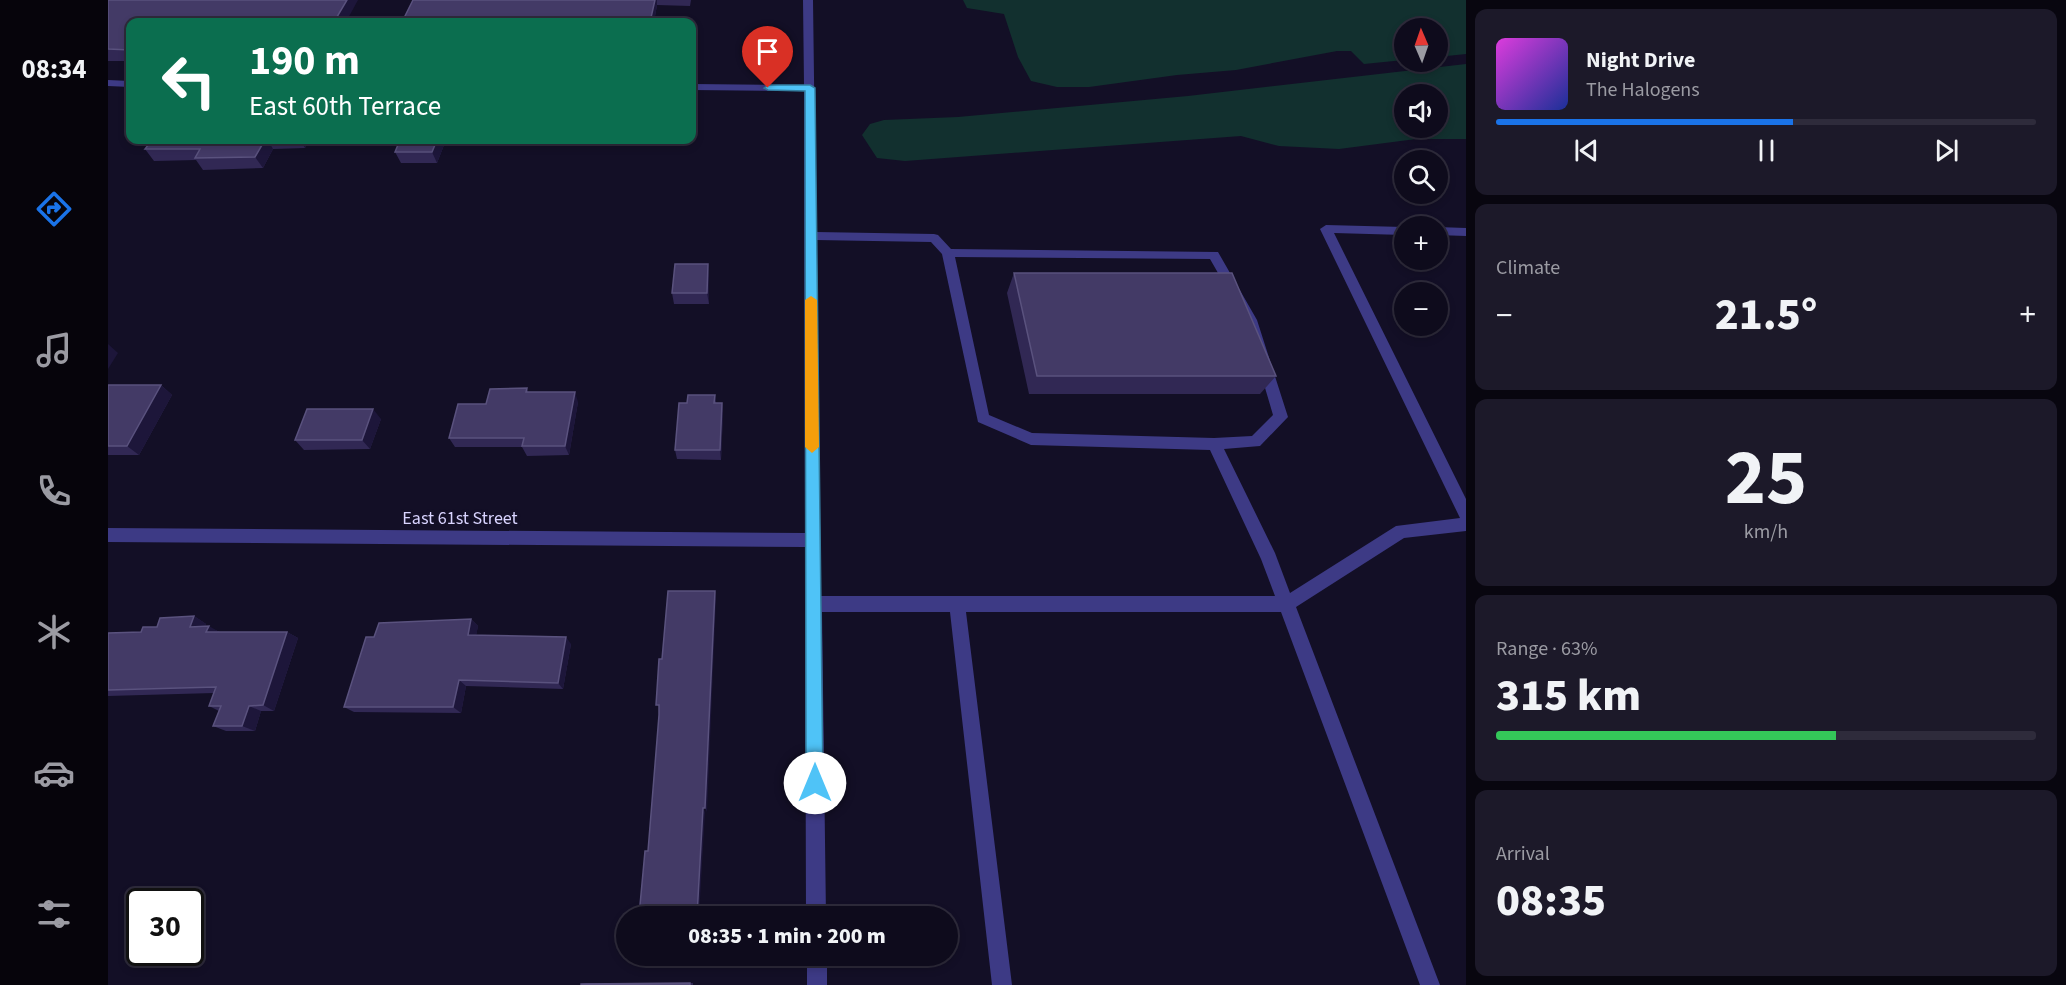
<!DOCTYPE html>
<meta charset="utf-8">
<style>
body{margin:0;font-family:"Source Sans 3",sans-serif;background:#1c1929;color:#f1f3f6;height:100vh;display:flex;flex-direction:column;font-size:22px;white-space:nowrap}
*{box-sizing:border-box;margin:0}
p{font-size:20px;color:#9b9ba3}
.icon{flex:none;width:33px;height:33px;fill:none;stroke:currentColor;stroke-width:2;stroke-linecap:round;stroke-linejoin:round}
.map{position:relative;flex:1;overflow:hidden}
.details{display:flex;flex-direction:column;gap:9px;padding:9px;background:#08060f;width:600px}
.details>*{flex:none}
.banner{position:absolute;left:18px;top:18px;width:570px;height:126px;border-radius:12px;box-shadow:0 3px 9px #0003,0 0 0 2px #2e2b3b;background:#0b6e4f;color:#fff;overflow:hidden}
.needle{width:39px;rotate:358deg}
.buttons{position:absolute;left:1286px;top:18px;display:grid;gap:12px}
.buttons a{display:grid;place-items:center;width:54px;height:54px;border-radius:50%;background:#0e0b1c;box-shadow:0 3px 9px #0003,0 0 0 2px #2e2b3b;font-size:30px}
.speed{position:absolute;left:18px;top:888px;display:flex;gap:12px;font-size:30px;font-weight:700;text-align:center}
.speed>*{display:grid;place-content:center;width:78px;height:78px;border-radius:50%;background:#0e0b1c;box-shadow:0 3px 9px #0003,0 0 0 2px #2e2b3b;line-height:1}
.speed .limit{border:3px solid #111;border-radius:9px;background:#fff;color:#111}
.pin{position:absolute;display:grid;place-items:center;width:51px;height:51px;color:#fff;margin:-62px -26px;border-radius:50% 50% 50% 0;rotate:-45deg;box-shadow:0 0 6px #0007}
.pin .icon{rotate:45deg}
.me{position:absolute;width:66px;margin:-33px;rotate:0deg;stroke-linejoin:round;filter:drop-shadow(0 0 4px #0008)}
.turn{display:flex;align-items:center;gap:21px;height:126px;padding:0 24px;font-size:27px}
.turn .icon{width:78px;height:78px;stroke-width:2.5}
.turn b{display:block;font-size:42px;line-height:51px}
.big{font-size:45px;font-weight:800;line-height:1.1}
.details .tile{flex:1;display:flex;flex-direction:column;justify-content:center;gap:9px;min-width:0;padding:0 21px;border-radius:12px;background:#1c1929}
.details .dial{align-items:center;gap:0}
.dial b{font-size:78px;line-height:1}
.song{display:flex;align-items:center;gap:18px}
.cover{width:72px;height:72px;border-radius:9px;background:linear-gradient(135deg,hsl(300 70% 55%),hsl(230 70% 35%))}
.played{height:6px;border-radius:3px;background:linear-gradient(90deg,#1a73e8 55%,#2e2b3b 55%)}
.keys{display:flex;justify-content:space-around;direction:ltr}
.heat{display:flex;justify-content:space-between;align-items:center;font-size:33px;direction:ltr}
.charge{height:9px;border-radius:4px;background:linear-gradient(90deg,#34c759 63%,#2e2b3b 0)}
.trip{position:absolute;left:508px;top:906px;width:342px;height:60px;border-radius:30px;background:#0e0b1c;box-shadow:0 3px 9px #0003,0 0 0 2px #2e2b3b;font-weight:800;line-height:60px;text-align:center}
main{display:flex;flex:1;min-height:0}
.menu{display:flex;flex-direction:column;width:108px;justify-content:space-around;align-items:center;background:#06040b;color:#9b9ba3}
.menu .icon{width:42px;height:42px}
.menu .current{color:#1a73e8}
.menu b{font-size:27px;color:#f1f3f6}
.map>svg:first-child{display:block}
.green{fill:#12302f;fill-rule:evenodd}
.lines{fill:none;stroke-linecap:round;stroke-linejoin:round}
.minor{fill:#3d3a85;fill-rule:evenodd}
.wall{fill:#312854}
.shaded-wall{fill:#1d163a}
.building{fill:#433a66;stroke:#5a527e;stroke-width:1.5}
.route{fill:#4fc3f7;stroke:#337fa1;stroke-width:1.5}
.slow{fill:#f59e0b}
.labels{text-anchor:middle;stroke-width:6;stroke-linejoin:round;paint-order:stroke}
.street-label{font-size:18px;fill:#d9d4ff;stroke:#130f26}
</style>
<main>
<nav class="menu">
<b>08:34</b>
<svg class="icon current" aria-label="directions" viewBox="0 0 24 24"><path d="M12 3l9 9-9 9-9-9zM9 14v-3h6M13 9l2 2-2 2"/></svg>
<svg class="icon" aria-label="music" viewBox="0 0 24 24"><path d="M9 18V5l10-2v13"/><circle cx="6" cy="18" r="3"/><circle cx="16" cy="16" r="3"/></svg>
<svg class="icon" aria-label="phone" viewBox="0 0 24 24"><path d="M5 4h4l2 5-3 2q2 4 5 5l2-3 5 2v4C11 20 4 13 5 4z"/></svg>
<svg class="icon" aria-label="climate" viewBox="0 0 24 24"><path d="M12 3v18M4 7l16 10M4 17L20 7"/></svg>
<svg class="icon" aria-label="car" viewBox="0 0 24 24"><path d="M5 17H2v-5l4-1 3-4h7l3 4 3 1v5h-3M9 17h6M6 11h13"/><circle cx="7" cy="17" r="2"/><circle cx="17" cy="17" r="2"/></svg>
<svg class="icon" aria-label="filters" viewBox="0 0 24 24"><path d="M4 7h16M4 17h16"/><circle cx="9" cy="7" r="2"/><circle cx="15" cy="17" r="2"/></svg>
</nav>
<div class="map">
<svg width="1358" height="985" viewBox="0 0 1358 985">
<rect width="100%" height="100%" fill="#130f26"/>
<path class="green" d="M855 0H1358V54L1329 57V28H1296V60L1256 64 1243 51H1229L1128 70 1069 75 981 87H949L923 81 910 57 896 14 859 8Z
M1358 64V139H1308L1231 149 1171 146 1133 136 797 161 769 158 754 135 762 124 776 120 850 117 1080 96ZM1296 94H1329V128H1296Z"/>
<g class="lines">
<path class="minor" d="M695 0H705L708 232 826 234 830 235 843 249 1110 252 1149 320 1180 417 1152 446 1116 449 1167 553 1182 593 1288 526 1352 518 1212 229 1218 225 1296 227V235L1226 233 1358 499V531L1296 538 1188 607 1332 985H1312L1173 612H858L904 985H884L842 612H714L718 916H698L697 547 0 542V528L697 533 696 91 584 90V84L696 85ZM708 240 823 242 834 254 870 422 923 445 1102 450 1153 559 1167 596H713ZM847 257 1102 259 1137 320 1165 415 1144 436 1106 438 924 433 881 415Z
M0 80 22 81V87L0 86Z
M1329 227 1358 228V236L1329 235Z
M699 956H719V985H699Z"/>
</g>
<path class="wall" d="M0 0 22 22V61H0Z
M305 0H583L582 6 549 5 546 22H294Z
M44 140H201L197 148 165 149 155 168 95 170 88 160 46 161 37 149Z
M338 140 329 163H293L287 152Z
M906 273 1168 376 1152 394H921L899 293Z
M601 275V304H566L564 293Z
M0 385H53L64 395 31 455H0Z
M419 388 420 392 470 402 461 455 419 456 414 447H347L341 438 378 404Z
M607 395 608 403H614L615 413 613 460 569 459 567 450 579 403Z
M273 419 262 449 196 450 187 440Z
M86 616 98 624 97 626 112 632H179L190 638 166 711H153L147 731H118L105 726 111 711 101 706 106 693 0 696V633L33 632Z
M363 619 370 626 368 635 463 644 455 689 358 686 353 713 246 712 236 707 266 637Z
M478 983H585V985L473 984Z"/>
<path class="shaded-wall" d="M239 0H250L238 22H226Z
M547 0H549V5L546 22H542Z
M157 140H160L165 149 155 168 147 157Z
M192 140H201L197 148Z
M329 140H338L329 163 324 152Z
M600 264 601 275V304L599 293Z
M0 344 10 353 0 369Z
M53 385 64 395 31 455 19 446Z
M467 392 470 402 461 455 457 446Z
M614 403 615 413 613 460 612 450Z
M265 409 273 419 262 449 254 440Z
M607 591 608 599 599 812 597 808Z
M86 616 98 624 95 633 82 627Z
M363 619 370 626 367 642 360 635Z
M101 626 113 633 98 632Z
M179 632 190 638 166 711 155 705Z
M458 637 463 644 455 689 450 683Z
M351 680 358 686 353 713 345 707Z
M141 706 153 711 147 731 134 726Z
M595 808 597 812 591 916H589Z"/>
<path class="building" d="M0 0H239L226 22H22V50L0 49Z
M305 0H547L542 22H294Z
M44 140H157L147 157 87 158 92 149H37Z
M292 140H329L324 152H287Z
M567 264H600L599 293H564Z
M906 273H1124L1168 376H929Z
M0 385H53L19 446H0Z
M419 388 418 392H467L457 446H414L416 438H341L350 404H378L382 389Z
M580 395H607L606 403H614L612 450H567L571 403H579Z
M199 409H265L254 440H187Z
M560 591H607L597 808H595L589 916H531L537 851H540L551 715V705H548L551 659H554Z
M86 616 82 627 101 626 98 632H179L155 705 141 706 134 726H105L113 706H101L108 687 0 690V633L33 632 35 627H49L52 618Z
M363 619 360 635 458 637 450 683 351 680 345 707H236L258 637H266L271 623Z
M582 983V985H473V984Z"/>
<path class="route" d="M702 85 707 88 715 783 713 788 707 791 701 788 698 783 697 91 660 90 656 88 660 85Z"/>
<path class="slow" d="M703 296 709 300 711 447 704 453 697 447V300Z"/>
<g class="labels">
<g class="street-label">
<text x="352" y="524">East 61st Street</text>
</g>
</g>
</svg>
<div class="buttons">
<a><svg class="needle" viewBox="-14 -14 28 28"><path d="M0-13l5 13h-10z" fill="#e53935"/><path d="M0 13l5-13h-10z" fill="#9b9ba3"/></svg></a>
<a><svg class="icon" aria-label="sound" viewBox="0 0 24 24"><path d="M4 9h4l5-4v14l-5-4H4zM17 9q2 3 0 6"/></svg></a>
<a><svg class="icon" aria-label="search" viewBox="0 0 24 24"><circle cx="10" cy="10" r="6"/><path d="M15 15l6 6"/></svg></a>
<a>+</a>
<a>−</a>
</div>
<div class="speed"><div class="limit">30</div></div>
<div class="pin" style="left:660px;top:88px;background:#d93025"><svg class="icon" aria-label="arrive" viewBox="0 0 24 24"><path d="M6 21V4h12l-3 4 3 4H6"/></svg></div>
<svg class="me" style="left:707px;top:783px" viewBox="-20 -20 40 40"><circle r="19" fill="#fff"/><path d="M0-13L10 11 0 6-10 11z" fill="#4fc3f7"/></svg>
<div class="trip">08:35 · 1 min · 200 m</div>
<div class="banner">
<div class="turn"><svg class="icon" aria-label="left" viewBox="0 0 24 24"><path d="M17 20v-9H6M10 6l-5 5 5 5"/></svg><div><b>190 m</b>East 60th Terrace</div></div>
</div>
</div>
<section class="details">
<div class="tile">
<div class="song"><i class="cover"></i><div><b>Night Drive</b><p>The Halogens</p></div></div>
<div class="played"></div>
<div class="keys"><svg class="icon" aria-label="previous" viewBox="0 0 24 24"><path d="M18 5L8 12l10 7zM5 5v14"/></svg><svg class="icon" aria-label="pause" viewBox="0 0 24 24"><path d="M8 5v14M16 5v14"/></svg><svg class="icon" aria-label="next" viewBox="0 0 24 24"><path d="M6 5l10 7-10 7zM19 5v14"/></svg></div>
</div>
<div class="tile"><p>Climate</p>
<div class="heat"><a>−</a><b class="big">21.5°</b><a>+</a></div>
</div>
<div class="tile dial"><b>25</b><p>km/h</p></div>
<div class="tile"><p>Range · 63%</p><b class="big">315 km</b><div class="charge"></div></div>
<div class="tile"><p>Arrival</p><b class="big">08:35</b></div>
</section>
</main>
